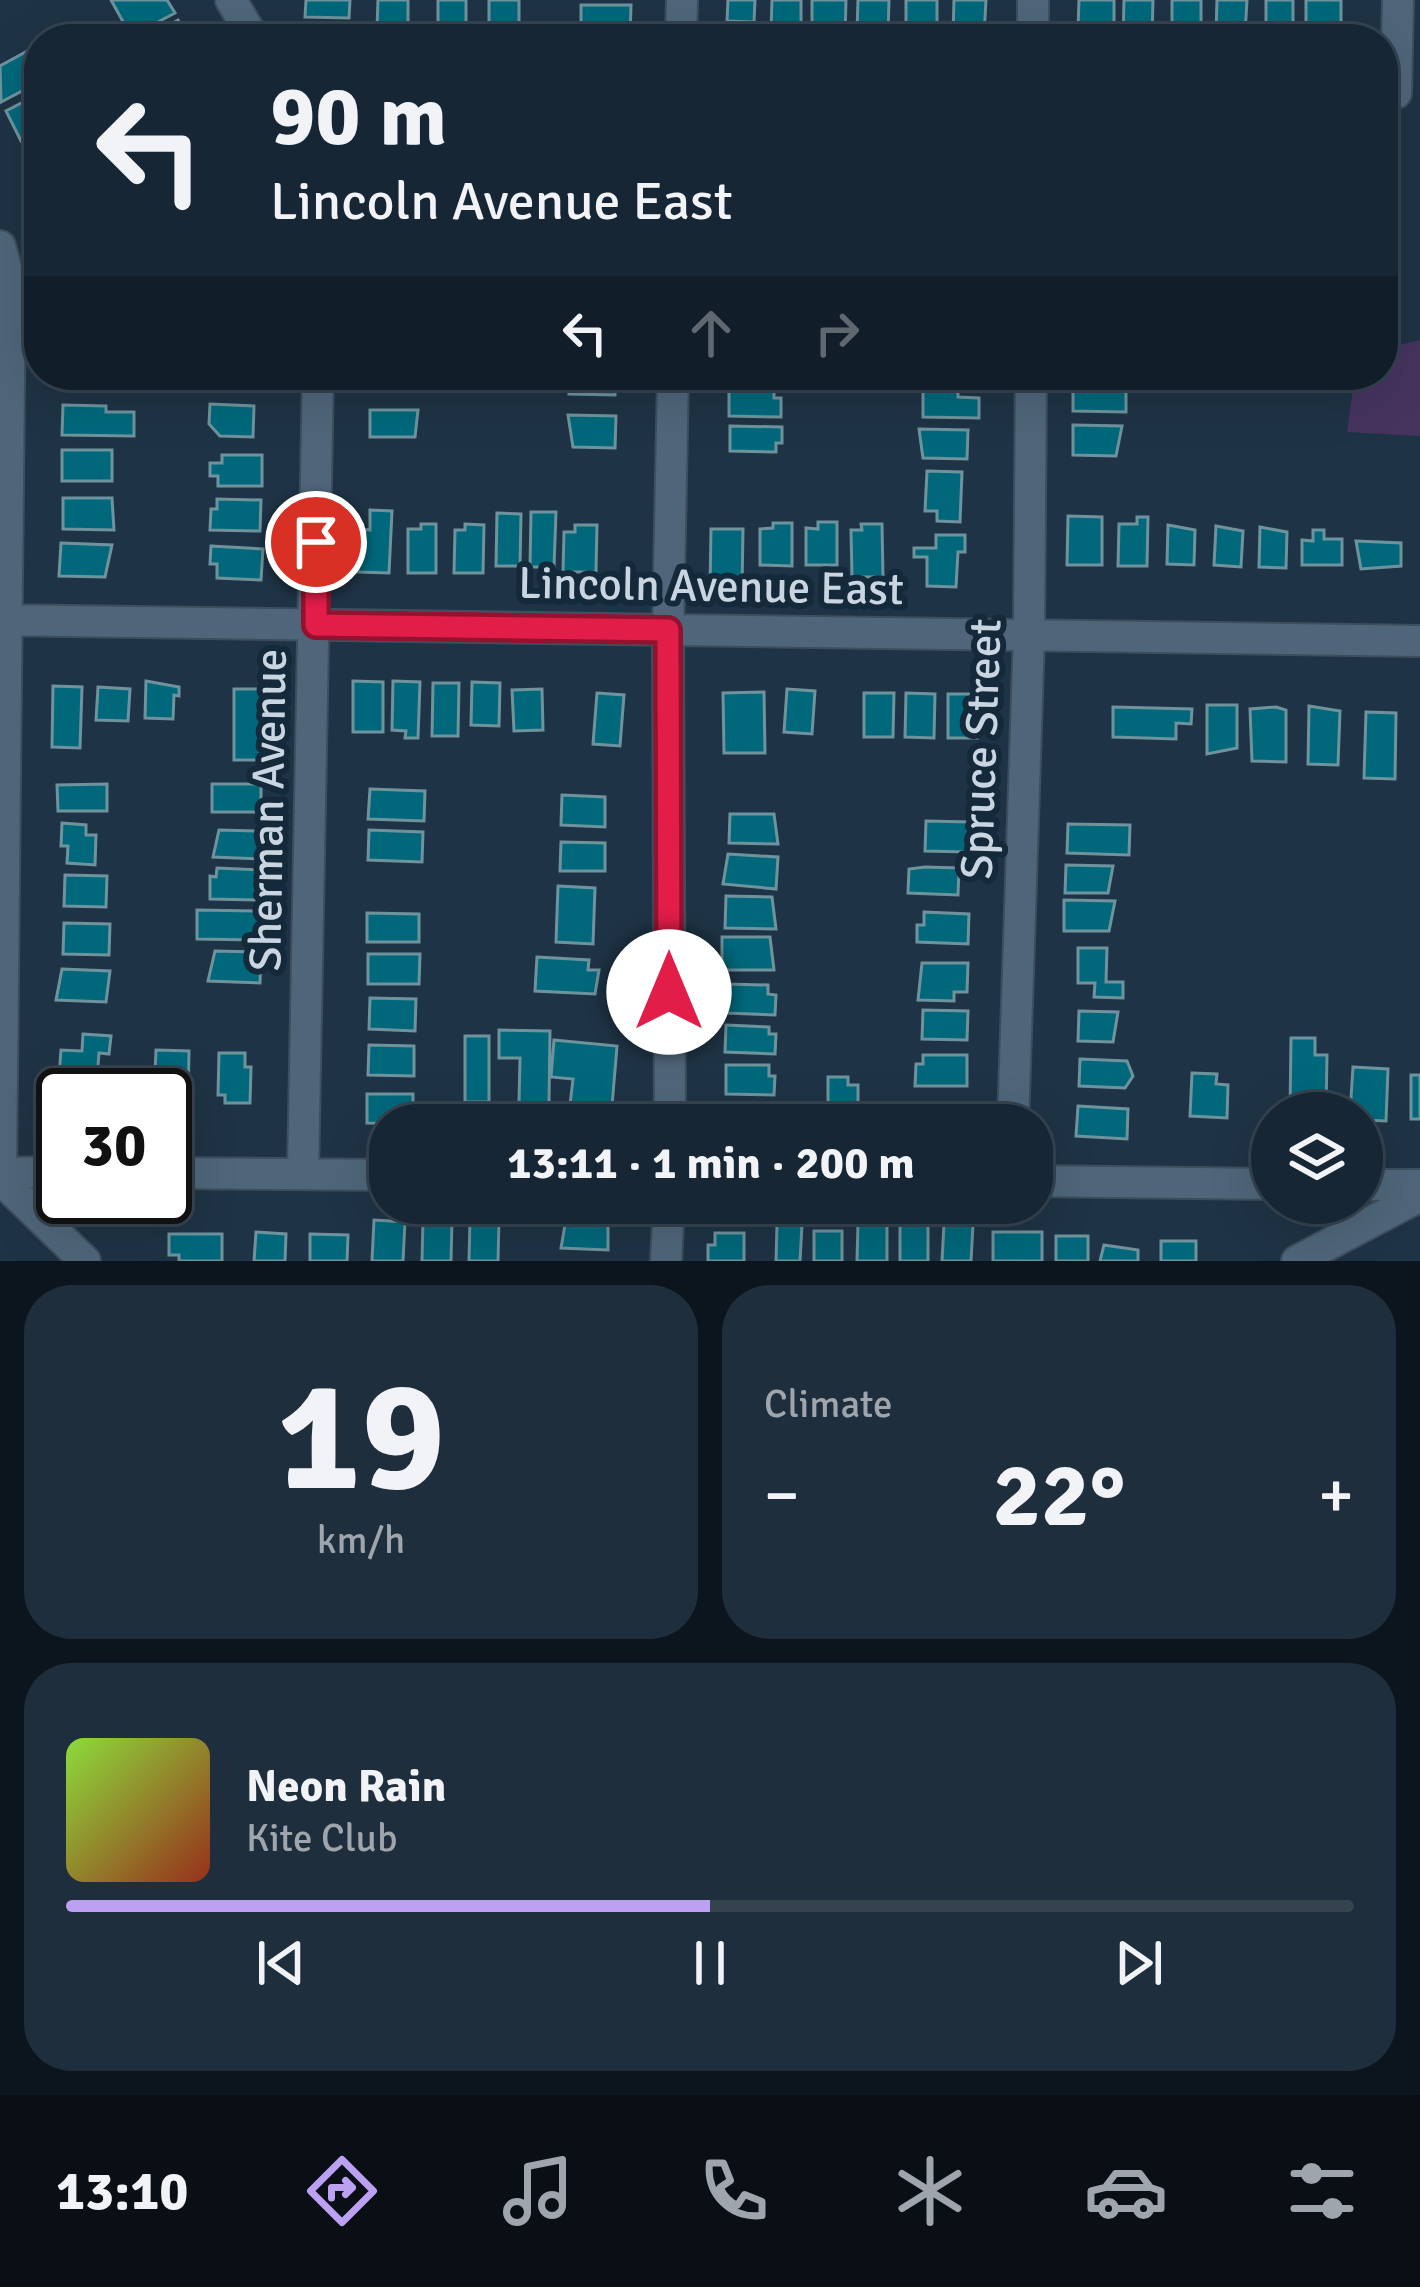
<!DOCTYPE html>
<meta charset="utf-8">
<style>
body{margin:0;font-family:Signika,sans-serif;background:#1f2e3c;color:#f1f3f6;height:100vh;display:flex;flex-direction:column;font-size:45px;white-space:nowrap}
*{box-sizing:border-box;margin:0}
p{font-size:39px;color:#9ea5ac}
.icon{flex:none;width:66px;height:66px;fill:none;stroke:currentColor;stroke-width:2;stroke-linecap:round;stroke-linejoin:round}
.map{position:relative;height:1261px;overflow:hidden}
.side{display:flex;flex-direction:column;gap:24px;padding:24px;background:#0c151d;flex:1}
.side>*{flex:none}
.guide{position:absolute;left:24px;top:24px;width:1374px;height:366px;border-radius:48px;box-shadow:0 12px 48px #0002,0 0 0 3px #35434f;background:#162634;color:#f1f3f6;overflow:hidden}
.tools{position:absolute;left:1251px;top:1092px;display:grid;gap:24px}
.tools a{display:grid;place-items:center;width:132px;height:132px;border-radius:50%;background:#162634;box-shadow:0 12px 48px #0002,0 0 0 3px #35434f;font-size:60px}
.speed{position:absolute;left:36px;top:1068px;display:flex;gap:24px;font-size:60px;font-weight:700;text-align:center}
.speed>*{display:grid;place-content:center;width:156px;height:156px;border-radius:50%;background:#162634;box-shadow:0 12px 48px #0002,0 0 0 3px #35434f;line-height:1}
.speed .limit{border:6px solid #111;border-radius:18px;background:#fff;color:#111}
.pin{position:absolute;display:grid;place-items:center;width:102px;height:102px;color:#fff;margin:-51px;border:6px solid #fff;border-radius:50%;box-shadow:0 3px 12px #0007}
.me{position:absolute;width:132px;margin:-66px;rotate:0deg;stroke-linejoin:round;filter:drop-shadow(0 0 9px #0008)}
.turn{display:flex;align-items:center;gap:42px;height:252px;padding:0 48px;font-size:54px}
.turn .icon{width:156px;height:156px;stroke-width:2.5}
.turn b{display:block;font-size:84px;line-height:102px}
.lanes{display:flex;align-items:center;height:114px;padding:0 48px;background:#0003;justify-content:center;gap:60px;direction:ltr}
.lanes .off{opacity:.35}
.big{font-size:90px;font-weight:700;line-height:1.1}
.side .card{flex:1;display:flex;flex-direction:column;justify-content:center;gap:18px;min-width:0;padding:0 42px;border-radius:48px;background:#1f2e3c}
.side .dial{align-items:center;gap:0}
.dial b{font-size:156px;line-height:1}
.song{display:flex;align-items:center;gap:36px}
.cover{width:144px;height:144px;border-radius:18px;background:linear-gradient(135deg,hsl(90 70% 55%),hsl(10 70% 35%))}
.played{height:12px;border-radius:6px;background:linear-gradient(90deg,#bca0f2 50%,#35434f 50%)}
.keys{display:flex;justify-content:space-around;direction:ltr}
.heat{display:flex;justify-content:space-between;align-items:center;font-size:66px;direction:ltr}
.side .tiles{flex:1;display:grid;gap:24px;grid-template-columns:1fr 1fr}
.card:last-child{grid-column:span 2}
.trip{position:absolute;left:369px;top:1104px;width:684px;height:120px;border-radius:48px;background:#162634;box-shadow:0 12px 48px #0002,0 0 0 3px #35434f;font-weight:700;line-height:120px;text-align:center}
.dock{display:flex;height:192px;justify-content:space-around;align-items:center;background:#090f15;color:#9ea5ac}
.dock .icon{width:84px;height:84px}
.dock .active{color:#bca0f2}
.dock b{font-size:54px;color:#f1f3f6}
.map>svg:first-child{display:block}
.green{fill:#46345f}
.building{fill:#01687b;stroke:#6f939d;stroke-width:3}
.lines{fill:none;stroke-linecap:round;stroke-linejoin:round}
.minor-casing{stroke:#3d4f5e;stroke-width:34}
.minor{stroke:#4f667a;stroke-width:30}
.route-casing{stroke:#92132f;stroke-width:30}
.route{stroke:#e11d48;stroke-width:21}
.labels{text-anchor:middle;stroke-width:12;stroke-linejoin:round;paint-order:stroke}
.street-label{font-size:45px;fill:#c9d6e2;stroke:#14293a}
</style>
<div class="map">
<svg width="1420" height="1261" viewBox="0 0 1420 1261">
<rect width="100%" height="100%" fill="#1e3345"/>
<path class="green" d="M1420 340V436L1347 432 1355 375H1383V349Z"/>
<path class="building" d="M111 0H167L175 13 131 36Z
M306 0H350L349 18 305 17Z
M378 0H408V28L377 27Z
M438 0H466V31H438Z
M489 0H519V32H489Z
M728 0H755L754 22 727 21Z
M772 0H801V31L771 30Z
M812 0H846L845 37 812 36Z
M858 0H889L888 33 857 31Z
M906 0H937V36H906Z
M954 0H986L984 36 953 34Z
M1079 0H1114V29L1078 28Z
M1124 0H1153L1152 39H1123Z
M1172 0H1201V31H1172Z
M1217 0H1247L1245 34 1216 33Z
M1266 0H1293V32H1266Z
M1306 0H1341V31L1306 30Z
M581 5H631L630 38 581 37Z
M178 20 189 39H146Z
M31 49 39 63V82L1 102 0 66Z
M39 94V132L21 141 6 111Z
M1383 170 1396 173V196H1386V213Z
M64 375H114V390L63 389Z
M206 375H264V391L206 388Z
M370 375H421V381H414V390L370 389Z
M616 375 615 395 569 394 572 375Z
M1073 383 1126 384V412L1073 411Z
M923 388 958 389V397L979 398V418L923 417Z
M729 389 774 390V398H781V417L729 416Z
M210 404 254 406 253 437 220 436 209 424Z
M63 405 106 406V412H134V436L62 435Z
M370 410H418L415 437H370Z
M568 415 616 416 615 448 573 447Z
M1073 425 1122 426 1116 456 1073 455Z
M730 426 782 427V443H776V452L730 451Z
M919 429 968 430 967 459 923 458Z
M62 450H112V481H62Z
M222 455H262V486H218V476H210V463H222Z
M927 471 962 472 960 522 937 521V511H925Z
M63 498H112L114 530 63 529Z
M217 499 261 500 260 531 210 530 211 509H217Z
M370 510 392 511 389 573 358 572 360 529 370 530Z
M531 512H556L554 567H530Z
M497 513 521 514 520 566H496Z
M1068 516 1102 517V565H1067Z
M1137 517H1148L1147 566H1118L1119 524H1137Z
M818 522H837V565H806V528L818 529Z
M773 523H792V566L760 565V529L773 528Z
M421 524H436V573H408V529H421Z
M465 524 484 525 483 573H454L455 530H465Z
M861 524H882L883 577H852L851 530H862Z
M575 525H597L596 572H563L564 532H575Z
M1168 525 1195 530 1194 565 1167 564Z
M1216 526 1243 531 1241 567 1214 565Z
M1260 527 1287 532 1286 568 1259 567Z
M711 529H743L742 590 710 589Z
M1313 530H1324V539H1342V565H1302V540L1313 541Z
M936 535H965V552H958L956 587 927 586V557H914V548H936Z
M1356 541 1401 543V566L1361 569Z
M61 543 112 545 105 577 59 576Z
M211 546 263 549 261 580 217 578V564H210Z
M146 681 179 687V696L174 695 173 719 145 718Z
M353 681 383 682V732H353Z
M393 681 420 682 418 738H405L406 731 392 730Z
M472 682 500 683 499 726 471 725Z
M433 683H459L458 736H432Z
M53 686 82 687 80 748 52 747Z
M98 687 130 689 128 721 96 720Z
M234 689H265V760H234Z
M542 689 543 730 514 731 512 690Z
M787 689 815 691 812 734 784 732Z
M764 692 765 753H724L723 693Z
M597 693 624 695 620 746 593 744Z
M864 693H894L893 737H864Z
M906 693 935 694 934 738 905 737Z
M948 694H977V738H948Z
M1207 705H1237V748L1207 754Z
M1309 706 1340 711 1338 765 1308 764Z
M1113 707 1192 709 1191 724 1176 723V739L1113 737Z
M1276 707 1286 710V762L1252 761 1250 709Z
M1366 712 1396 713 1395 779 1364 778Z
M107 784V811H58L57 785Z
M212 784H261V812H212Z
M370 789 425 791 424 821 368 819Z
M562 795 605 797V827L561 825Z
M730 814H774L778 844 729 843Z
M926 821 970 822 969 852 925 851Z
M62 823 86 825V835H96L95 865 67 863 68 846H61Z
M1068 824 1130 825 1129 855 1067 853Z
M219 830 261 831V859L213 857Z
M369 830 423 832 422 862 368 860Z
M561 842 605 843V871H560Z
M728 854 778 857 776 889 723 884Z
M1066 865 1113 866 1108 893H1065Z
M925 867 959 868 958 895 908 893 909 869Z
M217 868 263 870 262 900 210 899V876L216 877Z
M65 875 107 876 106 907 64 906Z
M558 886 595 888 593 944 556 942Z
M726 896 772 897 776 929 725 928Z
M1064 900 1115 901 1109 931H1064Z
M197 910 261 911V940L197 939Z
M924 912 969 914 968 944 917 942V925H924Z
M367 913 419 914V942H367Z
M64 923 110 924 109 955 63 954Z
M722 937H770L774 970H722Z
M1078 948H1107L1106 982H1123V998L1094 997 1095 983H1078Z
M215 951 261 952 260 983 208 981Z
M368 954H420L419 984H368Z
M537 957 589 960 588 970H599L595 994 535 991Z
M922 963H968L967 992H954V1001L918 1000Z
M62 969 110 971 106 1002 56 1000Z
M727 984 768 985V994L776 995 775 1015 726 1013Z
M370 998 416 999 415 1031 369 1029Z
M923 1010 968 1011 967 1040 922 1039Z
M1079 1011 1118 1012 1113 1042 1078 1041Z
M726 1025 769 1027V1034H776L775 1054 725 1052Z
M499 1030 550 1031 549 1103H519L520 1058H499Z
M83 1034 111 1036 109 1054 99 1053 96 1092 58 1089 61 1050 82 1051Z
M465 1036H489V1102H465Z
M1291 1038H1315V1055H1327L1326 1113H1290Z
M554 1040 617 1046 612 1106 600 1105V1109L570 1105 573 1079 551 1077Z
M369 1045 414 1046V1076L368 1075Z
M156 1050 189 1051 188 1104H165V1095H154Z
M219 1053H245V1067H251L250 1103H225V1095H218Z
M923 1055H967V1086H915L916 1064H923Z
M1080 1059 1127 1061 1133 1076 1125 1088 1079 1086Z
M726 1065H769V1076H775L774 1095 726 1094Z
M1353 1067 1388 1069 1386 1121 1362 1120V1113H1350Z
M1192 1073 1217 1074 1216 1084 1228 1085 1227 1118 1190 1116Z
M1411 1075H1420V1119H1411Z
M828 1077H848V1085H858V1120L828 1121Z
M367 1094H413V1124L367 1123Z
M725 1104 775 1107 774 1124 724 1125Z
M1078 1106 1128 1109 1127 1139 1076 1136Z
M911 1110H955L954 1125H911Z
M423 1219 452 1220 451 1261H422Z
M470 1219 499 1220 498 1261H469Z
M566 1219H608V1250L561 1248Z
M374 1220 405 1222 403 1261H372Z
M858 1223 887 1224V1261H857Z
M944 1224 973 1225 971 1261H942Z
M777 1225H802L800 1261H776Z
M900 1225H928V1261H900Z
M814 1231H842V1261H814Z
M256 1232 286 1234 285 1261H254Z
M993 1232H1042V1261H993Z
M715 1233H744V1261H708V1245H715Z
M169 1234H222V1261H179V1255H169Z
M310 1234 348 1235 347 1261H310Z
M1056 1236H1088V1261H1056Z
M1161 1241H1196V1261H1161Z
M1104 1245 1138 1250V1261H1100Z"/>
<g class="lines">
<g class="minor-casing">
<path id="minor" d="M231 0 254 39
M681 39 682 0
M1033 39V0
M1396 93 1398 0
M0 246 10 283 1 1171
M0 620 1420 641
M670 1125 668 630 673 375
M1013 1125 1029 635 1031 375
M0 1173 63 1172
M165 1173 390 1175
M303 1174 318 375
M0 1179 85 1261
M1032 1181 1272 1184
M1362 1185H1420
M666 1261 669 1203
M1297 1261 1420 1196"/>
</g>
<use href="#minor" class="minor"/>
</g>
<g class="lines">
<g class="route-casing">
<path id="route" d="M316 542V625L668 630 669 992"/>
</g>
<use href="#route" class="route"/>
</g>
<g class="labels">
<g class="street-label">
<text transform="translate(711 585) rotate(1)" y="16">Lincoln Avenue East</text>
<text transform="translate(980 749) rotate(-88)" y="16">Spruce Street</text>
<text transform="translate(267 810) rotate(-89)" y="16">Sherman Avenue</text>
</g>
</g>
</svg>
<div class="tools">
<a><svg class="icon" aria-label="layers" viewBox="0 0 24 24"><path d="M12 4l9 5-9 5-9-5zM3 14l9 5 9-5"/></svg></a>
</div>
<div class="speed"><div class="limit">30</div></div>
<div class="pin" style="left:316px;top:542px;background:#d93025"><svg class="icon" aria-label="arrive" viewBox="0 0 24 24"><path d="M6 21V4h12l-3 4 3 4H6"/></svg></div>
<svg class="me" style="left:669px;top:992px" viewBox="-20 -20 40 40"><circle r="19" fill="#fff"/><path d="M0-13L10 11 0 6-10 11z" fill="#e11d48"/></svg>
<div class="trip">13:11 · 1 min · 200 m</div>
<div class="guide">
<div class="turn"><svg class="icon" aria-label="left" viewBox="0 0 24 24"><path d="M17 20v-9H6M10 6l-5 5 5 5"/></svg><div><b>90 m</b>Lincoln Avenue East</div></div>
<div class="lanes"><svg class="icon" aria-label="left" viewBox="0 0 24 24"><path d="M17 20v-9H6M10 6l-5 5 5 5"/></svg><svg class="icon off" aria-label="ahead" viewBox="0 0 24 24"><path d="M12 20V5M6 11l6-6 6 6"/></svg><svg class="icon off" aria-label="right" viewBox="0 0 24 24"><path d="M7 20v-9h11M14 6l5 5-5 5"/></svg></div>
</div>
</div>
<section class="side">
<div class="tiles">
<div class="card dial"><b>19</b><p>km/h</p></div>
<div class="card"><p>Climate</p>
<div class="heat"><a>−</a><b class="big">22°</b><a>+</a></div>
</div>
<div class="card">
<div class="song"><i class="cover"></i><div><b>Neon Rain</b><p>Kite Club</p></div></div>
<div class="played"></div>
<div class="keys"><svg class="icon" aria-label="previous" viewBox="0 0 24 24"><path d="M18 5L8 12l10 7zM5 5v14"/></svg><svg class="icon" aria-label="pause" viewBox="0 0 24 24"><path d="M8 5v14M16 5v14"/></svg><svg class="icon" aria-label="next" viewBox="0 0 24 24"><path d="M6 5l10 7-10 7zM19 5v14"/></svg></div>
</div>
</div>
</section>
<nav class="dock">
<b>13:10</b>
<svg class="icon active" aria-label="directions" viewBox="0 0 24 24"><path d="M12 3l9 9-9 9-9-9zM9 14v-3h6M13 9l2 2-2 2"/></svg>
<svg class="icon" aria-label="music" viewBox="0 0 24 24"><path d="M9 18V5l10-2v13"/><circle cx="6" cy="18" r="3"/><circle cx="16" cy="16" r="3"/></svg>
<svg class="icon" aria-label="phone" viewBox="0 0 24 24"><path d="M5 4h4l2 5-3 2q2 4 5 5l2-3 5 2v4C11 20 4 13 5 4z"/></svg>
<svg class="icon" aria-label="climate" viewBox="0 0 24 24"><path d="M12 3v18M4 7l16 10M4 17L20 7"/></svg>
<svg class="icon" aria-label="car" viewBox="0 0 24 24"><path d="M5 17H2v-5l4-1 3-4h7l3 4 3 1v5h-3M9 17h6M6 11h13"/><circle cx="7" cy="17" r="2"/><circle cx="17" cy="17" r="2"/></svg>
<svg class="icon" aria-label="filters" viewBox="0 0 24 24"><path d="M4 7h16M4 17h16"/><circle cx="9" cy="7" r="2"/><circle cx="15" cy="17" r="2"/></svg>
</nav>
